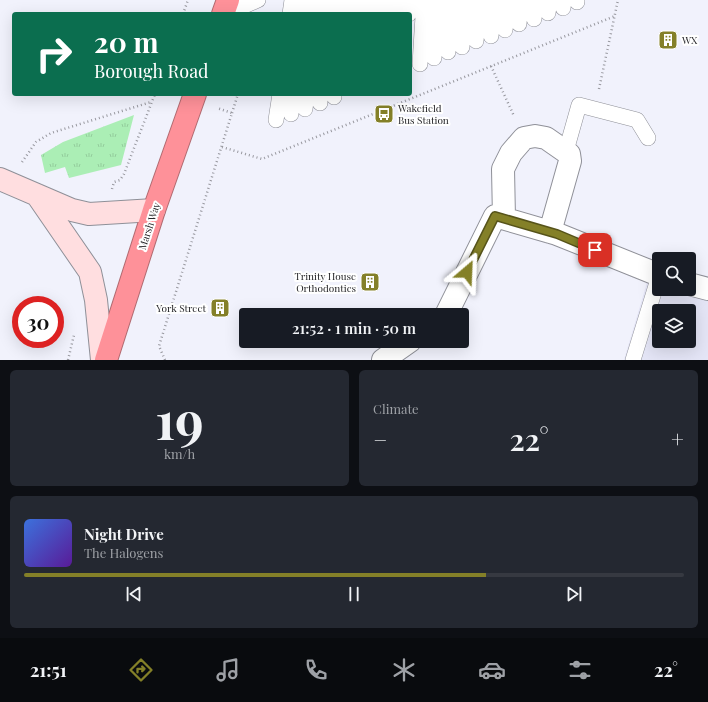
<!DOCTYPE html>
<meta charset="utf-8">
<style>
body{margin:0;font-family:"Playfair Display",serif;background:#242831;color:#f1f3f6;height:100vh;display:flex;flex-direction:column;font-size:15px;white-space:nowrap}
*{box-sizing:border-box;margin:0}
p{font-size:13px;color:#9ea1a6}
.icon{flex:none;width:22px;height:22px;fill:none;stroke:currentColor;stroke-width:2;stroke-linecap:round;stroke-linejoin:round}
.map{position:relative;height:360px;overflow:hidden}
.panel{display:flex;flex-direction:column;gap:10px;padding:10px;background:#0d0f14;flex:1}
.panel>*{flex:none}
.top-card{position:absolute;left:12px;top:12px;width:400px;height:84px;border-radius:4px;box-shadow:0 4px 16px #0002;background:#0b6e4f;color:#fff;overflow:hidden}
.controls{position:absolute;left:652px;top:252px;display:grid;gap:8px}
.controls a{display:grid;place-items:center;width:44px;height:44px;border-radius:4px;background:#171b24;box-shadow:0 4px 16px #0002;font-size:20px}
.speed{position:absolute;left:12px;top:296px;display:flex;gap:8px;font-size:20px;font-weight:700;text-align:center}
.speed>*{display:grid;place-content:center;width:52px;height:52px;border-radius:50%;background:#171b24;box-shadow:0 4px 16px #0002;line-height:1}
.speed .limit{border:6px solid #d22;background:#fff;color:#111}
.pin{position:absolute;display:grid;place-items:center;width:34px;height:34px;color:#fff;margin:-17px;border-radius:8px;box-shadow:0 2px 6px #0006}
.me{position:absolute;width:44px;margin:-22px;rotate:26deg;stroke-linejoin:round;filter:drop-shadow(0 0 3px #0008)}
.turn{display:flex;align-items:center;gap:14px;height:84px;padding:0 16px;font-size:18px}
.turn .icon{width:52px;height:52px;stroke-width:2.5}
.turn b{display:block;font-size:28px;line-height:34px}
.big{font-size:30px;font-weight:600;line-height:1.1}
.panel .tile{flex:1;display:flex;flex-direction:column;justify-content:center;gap:6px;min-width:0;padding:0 14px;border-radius:6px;background:#242831}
.panel .dial{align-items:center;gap:0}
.dial b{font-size:52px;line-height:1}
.song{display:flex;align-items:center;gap:12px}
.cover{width:48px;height:48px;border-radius:6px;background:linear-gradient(135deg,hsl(220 70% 55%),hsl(270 70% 35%))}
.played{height:4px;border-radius:2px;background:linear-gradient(90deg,#848028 70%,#363941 70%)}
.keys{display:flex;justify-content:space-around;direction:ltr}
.heat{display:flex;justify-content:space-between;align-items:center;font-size:22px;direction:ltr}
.panel .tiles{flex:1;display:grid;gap:10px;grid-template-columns:1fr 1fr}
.tile:last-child{grid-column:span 2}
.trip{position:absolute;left:239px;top:308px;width:230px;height:40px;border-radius:4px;background:#171b24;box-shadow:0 4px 16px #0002;font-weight:600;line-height:40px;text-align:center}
.tabs{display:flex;height:64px;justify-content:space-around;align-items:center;background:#090b0e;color:#9ea1a6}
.tabs .icon{width:28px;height:28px}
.tabs .active{color:#848028}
.tabs b{font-size:18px;color:#f1f3f6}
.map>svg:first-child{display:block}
.built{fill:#e4e5f6;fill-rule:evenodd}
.grass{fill:url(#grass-tufts)}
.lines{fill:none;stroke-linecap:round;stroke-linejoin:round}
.lane-casing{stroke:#8f9098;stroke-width:16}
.street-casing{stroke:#8f9098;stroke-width:24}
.secondary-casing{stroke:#8f9098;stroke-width:24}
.highway-casing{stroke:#b26b71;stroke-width:24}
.path{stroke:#98989f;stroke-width:2.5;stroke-dasharray:1 3;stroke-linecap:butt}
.lane{stroke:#fff;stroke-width:15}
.street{stroke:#fff;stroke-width:22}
.secondary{stroke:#ffdee0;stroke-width:22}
.highway{stroke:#fe9199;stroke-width:22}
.route-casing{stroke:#56531a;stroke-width:10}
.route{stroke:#848028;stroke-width:7}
.labels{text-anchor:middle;stroke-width:4;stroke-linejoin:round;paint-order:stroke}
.poi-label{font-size:10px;fill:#252528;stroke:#fff;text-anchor:start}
.street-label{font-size:10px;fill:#252528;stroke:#fff}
</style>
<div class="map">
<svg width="708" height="360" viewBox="0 0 708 360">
<defs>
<pattern id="grass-tufts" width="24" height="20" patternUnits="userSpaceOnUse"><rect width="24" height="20" fill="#abeeb5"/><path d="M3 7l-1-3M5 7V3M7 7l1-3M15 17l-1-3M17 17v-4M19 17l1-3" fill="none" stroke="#93cc9c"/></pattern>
</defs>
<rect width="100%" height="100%" fill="#f1f2fc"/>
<path class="built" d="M648 279 659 289H677L708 299V360H624ZM659 311H689V341H659Z"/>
<path class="grass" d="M134 115 121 165 69 178 65 167 45 173 41 155 63 142Z"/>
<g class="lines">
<g class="lane-casing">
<path id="lane" d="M577 2V0
M563 8 564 0
M548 13 550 0
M226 14 258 0
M290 14 292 0
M304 14 306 0
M316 14 318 0
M327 14 328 0
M339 14 340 0
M353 14V0
M367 14 368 0
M382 14 383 0
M395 14 396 0
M409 14 410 0
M534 19 536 0
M519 24 521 0
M505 30 509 0
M491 36 495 0
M476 41 480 0
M462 47 465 0
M448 52 451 0
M434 58 438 0
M420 64 424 0
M334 97V94
M320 103V94
M305 109 307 94
M291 114 293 94
M276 120 280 94
M566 151 579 105 637 120 648 138
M633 360 659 276"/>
</g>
<g class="street-casing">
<path id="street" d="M504 218 503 169 511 153 524 138 535 136 546 138 569 154 570 161 550 232
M689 284 708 289
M446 315 495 216 557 234 659 275
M383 360 410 341"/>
</g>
<g class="secondary-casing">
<path id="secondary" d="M0 179 72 210 89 214 154 210
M37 195 90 272 96 300 102 360"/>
</g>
<g class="highway-casing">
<path id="highway" d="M223 14 228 0
M106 360 154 210 195 94"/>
</g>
<path class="path" d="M183 14 188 0
M491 66 514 116
M599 89 618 0
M232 113 238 94
M222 147 262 159 615 16
M22 162 36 142 51 133 151 102
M112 189 114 182 120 180 124 174 155 94
M68 360 74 335
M165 360 159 346 232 113 217 108"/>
<use href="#lane" class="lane"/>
<use href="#street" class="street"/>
<use href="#secondary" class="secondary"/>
<use href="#highway" class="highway"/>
</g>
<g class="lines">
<g class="route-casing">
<path id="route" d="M467 272 495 216 557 234 595 250"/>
</g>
<use href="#route" class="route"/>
</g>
<defs>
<g id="building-square" transform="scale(1)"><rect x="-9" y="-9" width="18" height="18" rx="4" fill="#848028" stroke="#fff"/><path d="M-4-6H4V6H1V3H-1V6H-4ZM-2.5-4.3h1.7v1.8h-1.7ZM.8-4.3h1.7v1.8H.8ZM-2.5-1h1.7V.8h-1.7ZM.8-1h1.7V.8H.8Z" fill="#fff"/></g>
<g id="bus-square" transform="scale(1)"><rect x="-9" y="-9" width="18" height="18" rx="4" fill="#848028" stroke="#fff"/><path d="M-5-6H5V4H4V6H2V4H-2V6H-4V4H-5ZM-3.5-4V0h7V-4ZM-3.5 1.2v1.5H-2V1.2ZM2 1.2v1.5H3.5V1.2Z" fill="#fff"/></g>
</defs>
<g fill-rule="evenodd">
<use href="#building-square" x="668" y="40"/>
<use href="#bus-square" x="384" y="114"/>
<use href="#building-square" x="370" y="282"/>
<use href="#building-square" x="220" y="308"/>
</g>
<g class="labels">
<g class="poi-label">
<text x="682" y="44">WX</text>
<text x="398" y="112">Wakefield<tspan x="398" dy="12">Bus Station</tspan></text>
<text x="356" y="280" text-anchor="end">Trinity House<tspan x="356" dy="12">Orthodontics</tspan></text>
<text x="206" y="312" text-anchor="end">York Street</text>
</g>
<g class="street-label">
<text transform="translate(149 226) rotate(-72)" y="4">Marsh Way</text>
</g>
</g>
</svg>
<div class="controls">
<a><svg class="icon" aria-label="search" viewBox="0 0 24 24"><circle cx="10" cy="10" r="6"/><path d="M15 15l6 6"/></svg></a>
<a><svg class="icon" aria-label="layers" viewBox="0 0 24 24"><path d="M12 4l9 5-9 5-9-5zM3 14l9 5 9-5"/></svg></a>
</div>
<div class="speed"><div class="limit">30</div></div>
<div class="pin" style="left:595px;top:250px;background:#d93025"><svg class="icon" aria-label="arrive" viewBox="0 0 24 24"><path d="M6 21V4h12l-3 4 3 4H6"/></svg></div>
<svg class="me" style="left:467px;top:272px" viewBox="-20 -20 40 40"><path d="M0-17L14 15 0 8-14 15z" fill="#848028" stroke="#fff" stroke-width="4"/></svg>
<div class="trip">21:52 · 1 min · 50 m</div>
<div class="top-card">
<div class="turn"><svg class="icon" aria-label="right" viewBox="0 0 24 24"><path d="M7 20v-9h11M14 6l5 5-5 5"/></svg><div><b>20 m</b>Borough Road</div></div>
</div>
</div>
<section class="panel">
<div class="tiles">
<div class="tile dial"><b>19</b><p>km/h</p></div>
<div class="tile"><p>Climate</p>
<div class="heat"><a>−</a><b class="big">22°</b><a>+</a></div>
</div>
<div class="tile">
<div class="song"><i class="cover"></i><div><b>Night Drive</b><p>The Halogens</p></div></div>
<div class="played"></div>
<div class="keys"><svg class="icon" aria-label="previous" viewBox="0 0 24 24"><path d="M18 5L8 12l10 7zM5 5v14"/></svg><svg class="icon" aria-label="pause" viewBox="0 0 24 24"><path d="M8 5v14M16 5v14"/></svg><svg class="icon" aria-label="next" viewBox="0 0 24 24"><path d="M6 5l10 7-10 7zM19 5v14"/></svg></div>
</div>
</div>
</section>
<nav class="tabs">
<b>21:51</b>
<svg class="icon active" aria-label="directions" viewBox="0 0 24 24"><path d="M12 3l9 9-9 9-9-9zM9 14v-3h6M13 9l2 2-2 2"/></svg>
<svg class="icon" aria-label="music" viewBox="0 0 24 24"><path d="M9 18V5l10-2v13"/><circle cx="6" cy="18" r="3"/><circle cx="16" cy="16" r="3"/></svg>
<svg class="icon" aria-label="phone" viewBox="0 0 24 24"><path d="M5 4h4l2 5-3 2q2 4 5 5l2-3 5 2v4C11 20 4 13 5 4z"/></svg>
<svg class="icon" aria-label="climate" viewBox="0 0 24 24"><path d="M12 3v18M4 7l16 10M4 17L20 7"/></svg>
<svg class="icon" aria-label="car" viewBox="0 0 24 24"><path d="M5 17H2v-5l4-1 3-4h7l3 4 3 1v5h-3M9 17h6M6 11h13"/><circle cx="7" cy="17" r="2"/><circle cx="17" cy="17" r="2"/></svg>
<svg class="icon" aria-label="filters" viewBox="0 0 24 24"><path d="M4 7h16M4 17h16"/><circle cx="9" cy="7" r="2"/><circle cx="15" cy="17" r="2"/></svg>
<b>22°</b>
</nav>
